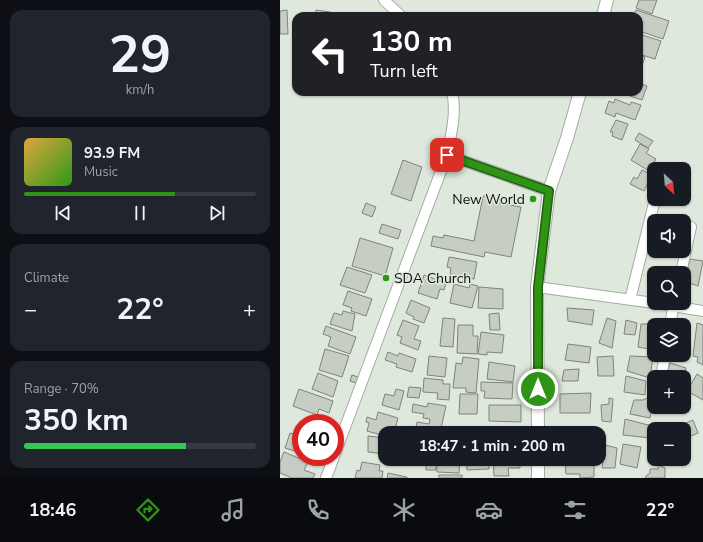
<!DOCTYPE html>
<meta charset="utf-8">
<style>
body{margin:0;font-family:"Nunito Sans",sans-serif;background:#20242c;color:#f1f3f6;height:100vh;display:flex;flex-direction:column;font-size:15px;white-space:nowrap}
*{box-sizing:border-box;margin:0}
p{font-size:13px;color:#9ea1a6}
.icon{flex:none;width:22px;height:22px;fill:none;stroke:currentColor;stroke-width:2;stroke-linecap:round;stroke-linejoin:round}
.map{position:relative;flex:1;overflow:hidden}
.panel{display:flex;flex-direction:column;gap:10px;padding:10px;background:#0d0f14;width:280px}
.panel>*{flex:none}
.banner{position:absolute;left:12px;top:12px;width:351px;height:84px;border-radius:12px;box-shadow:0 1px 3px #0004;background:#202124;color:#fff;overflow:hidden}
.needle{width:26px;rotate:154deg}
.tools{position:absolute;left:367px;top:162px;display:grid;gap:8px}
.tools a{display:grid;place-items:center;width:44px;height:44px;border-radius:8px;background:#171b24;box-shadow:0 1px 3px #0004;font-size:20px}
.speed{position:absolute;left:12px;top:414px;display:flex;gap:8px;font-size:20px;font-weight:700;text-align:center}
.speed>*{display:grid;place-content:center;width:52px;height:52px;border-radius:50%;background:#171b24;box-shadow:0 1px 3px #0004;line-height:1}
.speed .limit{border:6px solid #d22;background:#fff;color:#111}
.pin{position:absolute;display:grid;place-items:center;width:34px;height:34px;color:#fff;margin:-17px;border-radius:8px;box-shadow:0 2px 6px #0006}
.me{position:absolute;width:44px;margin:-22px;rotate:0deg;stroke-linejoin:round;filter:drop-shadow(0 0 3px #0008)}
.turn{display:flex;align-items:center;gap:14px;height:84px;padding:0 12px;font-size:18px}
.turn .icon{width:52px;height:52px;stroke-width:2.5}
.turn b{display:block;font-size:28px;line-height:34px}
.big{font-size:30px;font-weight:700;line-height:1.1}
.panel .card{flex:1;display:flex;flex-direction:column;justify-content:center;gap:6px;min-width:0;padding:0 14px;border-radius:12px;background:#20242c}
.panel .dial{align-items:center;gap:0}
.dial b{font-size:52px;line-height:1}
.song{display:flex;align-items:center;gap:12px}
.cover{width:48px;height:48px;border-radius:6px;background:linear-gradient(135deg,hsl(40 70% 55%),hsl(110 70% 35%))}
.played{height:4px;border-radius:2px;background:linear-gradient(90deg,#2f9315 65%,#363941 65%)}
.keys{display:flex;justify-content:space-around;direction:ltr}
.heat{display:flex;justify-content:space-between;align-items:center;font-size:22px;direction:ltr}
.charge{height:6px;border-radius:3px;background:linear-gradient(90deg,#34c759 70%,#363941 0)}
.trip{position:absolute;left:98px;top:426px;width:228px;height:40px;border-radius:12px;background:#171b24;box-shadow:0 1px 3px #0004;font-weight:700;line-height:40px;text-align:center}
.tabs{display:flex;height:64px;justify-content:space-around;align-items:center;background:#090b0e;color:#9ea1a6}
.tabs .icon{width:28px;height:28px}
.tabs .on{color:#2f9315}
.tabs b{font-size:18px;color:#f1f3f6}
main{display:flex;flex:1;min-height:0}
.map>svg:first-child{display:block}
.building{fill:#c6cec4;stroke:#7d857b}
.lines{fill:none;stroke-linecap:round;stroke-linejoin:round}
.minor-casing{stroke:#a4aca2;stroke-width:12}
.tertiary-casing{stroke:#a4aca2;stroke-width:14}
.minor{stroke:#fff;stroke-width:10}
.tertiary{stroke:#fff;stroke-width:12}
.route-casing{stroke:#1f600e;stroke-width:10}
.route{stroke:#2f9315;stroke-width:7}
.poi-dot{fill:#2f9315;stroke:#dfe8dd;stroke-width:1.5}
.labels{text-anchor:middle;stroke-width:3;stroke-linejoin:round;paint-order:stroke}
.poi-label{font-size:14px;fill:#0a0d0a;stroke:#dfe8dd;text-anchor:end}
</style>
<main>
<section class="panel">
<div class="card dial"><b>29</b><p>km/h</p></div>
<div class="card">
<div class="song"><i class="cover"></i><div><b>93.9 FM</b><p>Music</p></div></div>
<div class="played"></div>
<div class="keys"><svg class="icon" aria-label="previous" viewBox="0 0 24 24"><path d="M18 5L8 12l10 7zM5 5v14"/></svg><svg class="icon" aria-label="pause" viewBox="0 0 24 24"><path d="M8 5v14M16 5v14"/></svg><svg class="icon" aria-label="next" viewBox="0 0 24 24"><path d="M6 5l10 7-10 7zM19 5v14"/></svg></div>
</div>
<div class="card"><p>Climate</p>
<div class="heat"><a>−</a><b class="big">22°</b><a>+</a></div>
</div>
<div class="card"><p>Range · 70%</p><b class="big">350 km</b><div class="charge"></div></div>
</section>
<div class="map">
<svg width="423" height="478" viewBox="0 0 423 478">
<rect width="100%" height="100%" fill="#dfe8dd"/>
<path class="building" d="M359 0H377L372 14 356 8Z
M7 10 8 34H0V11Z
M36 10 50 12V16H35Z
M356 10 389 21 383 39 359 31V16H353Z
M359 34 381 41 375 59 359 54Z
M359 55 365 57 359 74Z
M359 83 367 86 362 100 338 92H359Z
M335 99 350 105 351 102 361 105 355 120 336 113 335 117 325 113 329 101 334 103Z
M336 120 348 124 342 140 332 136 333 132H330Z
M359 133 373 141 368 148 355 140Z
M360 144 369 149 366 153 376 159 369 171 351 160Z
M123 160 142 167 131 201 111 194Z
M362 170 372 175 364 191 350 184 354 177 357 179Z
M203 196 215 198 214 202 241 207 231 257 205 252 204 257 151 246 153 236 163 238 164 235 194 241Z
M86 203 96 207 92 217 82 213Z
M102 224 121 230 118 239 99 233Z
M80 238 113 248 105 276 72 266Z
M169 257 197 262 194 279 170 275 171 268 167 267Z
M410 259 423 261 418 286 404 281Z
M67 267 92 275 85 293 60 285Z
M144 275 166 283 164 290 160 289 157 299 138 293Z
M174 284 189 288 190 284 198 286 192 308 170 303Z
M199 287 223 289V309L198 308Z
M68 291 92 299 86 316 71 311 72 308 63 305Z
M131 300 150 308 144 323 133 319 134 317 126 313Z
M287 308 314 310 312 325 288 321Z
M63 311 75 314 72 331 50 324 54 313 62 315Z
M219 313 220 330H210L209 314Z
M163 318 175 319 173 347 160 346Z
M327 318 336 321 332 348 319 343Z
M123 320 139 326 134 339 141 341 138 350 120 343 122 337 117 335Z
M346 320 357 323 355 335 344 334Z
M417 323 423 325V365L417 362 418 357 413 356Z
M361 324H371L370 331H374V350L358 347Z
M178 325H193V336H198L197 354 177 353Z
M46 326 76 337 70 354 48 346 51 337 43 334Z
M201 332 224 335 222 353 207 352V355L198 354Z
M288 344 311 347 309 363 285 360Z
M45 349 69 356 62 377 39 370Z
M108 352 118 356 119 353 136 359 132 372 116 367 117 364 105 360Z
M149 356 167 358 165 377 147 375Z
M333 356 334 376H318L317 357Z
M350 356 373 357 370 378 347 371Z
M183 357 199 359 196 393 186 392V388H173L176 363 182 364Z
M209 362 235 366 233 382 207 379Z
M390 363 406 368 404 377H386Z
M299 369 298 381H282L284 370Z
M38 373 58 381 53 397 32 389Z
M417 374 423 378V400L407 391Z
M72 375 78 377 76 383 70 381Z
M346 376 366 381 365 395 344 392Z
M144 378 163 380V384H170L169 400 157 399 158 393 143 392Z
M201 382 233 383 232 399 204 398 205 391H201Z
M129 387 141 388 139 398 127 397Z
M19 389 53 401 49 413 39 409 37 415 13 406Z
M116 389 124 391 119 410 102 405 105 394 114 396Z
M311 393 310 413H280V394Z
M180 394H198L197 414H179Z
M329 398 333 399 331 422 322 421 321 405 329 404Z
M367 398 374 399 370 418 350 414 354 400H363Z
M148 403 166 406 160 433H135L137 422 149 424 150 419 143 418 144 414 132 412 133 404 147 407Z
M209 405H241V422L209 421Z
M98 412 118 418 114 433H105V436L87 431 89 423 86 422 87 417 96 420Z
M33 416 45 419 43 423H31Z
M345 419 372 426 370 438 343 435Z
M413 420 418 433 404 439V429H400L399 426Z
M10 433 21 436V453L5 448Z
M88 436 105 438V454L88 452Z
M343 444 361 447 357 468 340 464Z
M325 445 337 448 335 468H322Z
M4 452 28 462 24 470 35 474 33 478H12L0 473V462Z
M140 459H156V470H146V465H140Z
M162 459H180L179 473 157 472V462H162Z
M186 459H209V469L187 470Z
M213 459H240V468H228L229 476H214Z
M82 462 100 465 99 471H103L102 478H75L77 470 80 471Z
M314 462V477L300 478V474H286L285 463Z
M378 465 385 468V478H365L366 476 370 473V469H378Z
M108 473 127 477V478H107Z
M159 475H182V478H159Z"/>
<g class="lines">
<g class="minor-casing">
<path id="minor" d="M104 0 121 16
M167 155 269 191
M401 273 411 227
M257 287 374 303
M350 300 375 199
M375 303 423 311
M390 325 394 303
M381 377 385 355
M55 454 167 155C171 135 177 112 172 92
M46 478 54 457"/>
</g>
<g class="tertiary-casing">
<path id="tertiary" d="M323 16 327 0
M258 433 257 287 269 191 287 138 300 92
M258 459V478"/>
</g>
<use href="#minor" class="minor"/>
<use href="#tertiary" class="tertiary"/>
</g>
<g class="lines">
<g class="route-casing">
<path id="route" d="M167 155 269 191 258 287V389"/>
</g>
<use href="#route" class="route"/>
</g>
<g class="poi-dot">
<circle cx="253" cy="199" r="4"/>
<circle cx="106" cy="278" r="4"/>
</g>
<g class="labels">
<g class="poi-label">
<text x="245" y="204">New World</text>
<text x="114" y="283" text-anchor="start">SDA Church</text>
</g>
</g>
</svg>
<div class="tools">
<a><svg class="needle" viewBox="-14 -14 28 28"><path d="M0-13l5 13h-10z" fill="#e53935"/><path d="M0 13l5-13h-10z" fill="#9ea1a6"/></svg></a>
<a><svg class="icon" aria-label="sound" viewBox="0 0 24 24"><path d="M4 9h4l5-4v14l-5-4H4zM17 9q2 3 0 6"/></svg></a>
<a><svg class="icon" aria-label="search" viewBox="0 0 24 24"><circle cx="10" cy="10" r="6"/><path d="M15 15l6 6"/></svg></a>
<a><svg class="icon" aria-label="layers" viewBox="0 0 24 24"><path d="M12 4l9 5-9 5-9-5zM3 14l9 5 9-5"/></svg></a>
<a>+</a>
<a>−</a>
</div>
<div class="speed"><div class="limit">40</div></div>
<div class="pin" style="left:167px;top:155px;background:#d93025"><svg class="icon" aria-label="arrive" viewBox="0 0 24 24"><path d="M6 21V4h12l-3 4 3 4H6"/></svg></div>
<svg class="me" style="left:258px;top:389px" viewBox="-20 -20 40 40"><circle r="17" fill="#2f9315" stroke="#fff" stroke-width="3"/><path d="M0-11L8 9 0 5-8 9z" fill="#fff"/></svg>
<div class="trip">18:47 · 1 min · 200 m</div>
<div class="banner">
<div class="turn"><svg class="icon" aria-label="left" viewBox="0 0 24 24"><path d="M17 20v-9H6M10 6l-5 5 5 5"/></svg><div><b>130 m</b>Turn left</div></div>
</div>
</div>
</main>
<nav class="tabs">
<b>18:46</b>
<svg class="icon on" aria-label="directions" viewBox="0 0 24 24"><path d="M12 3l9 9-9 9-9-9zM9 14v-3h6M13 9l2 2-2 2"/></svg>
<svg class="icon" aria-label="music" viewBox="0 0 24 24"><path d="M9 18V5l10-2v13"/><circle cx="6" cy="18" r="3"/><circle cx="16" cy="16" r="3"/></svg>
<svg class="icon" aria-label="phone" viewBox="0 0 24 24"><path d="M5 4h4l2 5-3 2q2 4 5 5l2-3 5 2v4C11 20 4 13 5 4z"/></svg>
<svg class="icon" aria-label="climate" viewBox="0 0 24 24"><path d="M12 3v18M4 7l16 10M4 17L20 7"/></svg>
<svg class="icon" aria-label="car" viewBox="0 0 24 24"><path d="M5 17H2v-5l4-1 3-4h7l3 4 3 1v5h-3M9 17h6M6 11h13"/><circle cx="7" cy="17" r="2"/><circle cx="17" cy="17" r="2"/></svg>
<svg class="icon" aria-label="filters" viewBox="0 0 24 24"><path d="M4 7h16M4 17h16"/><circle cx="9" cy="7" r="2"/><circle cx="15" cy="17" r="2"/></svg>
<b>22°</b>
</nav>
